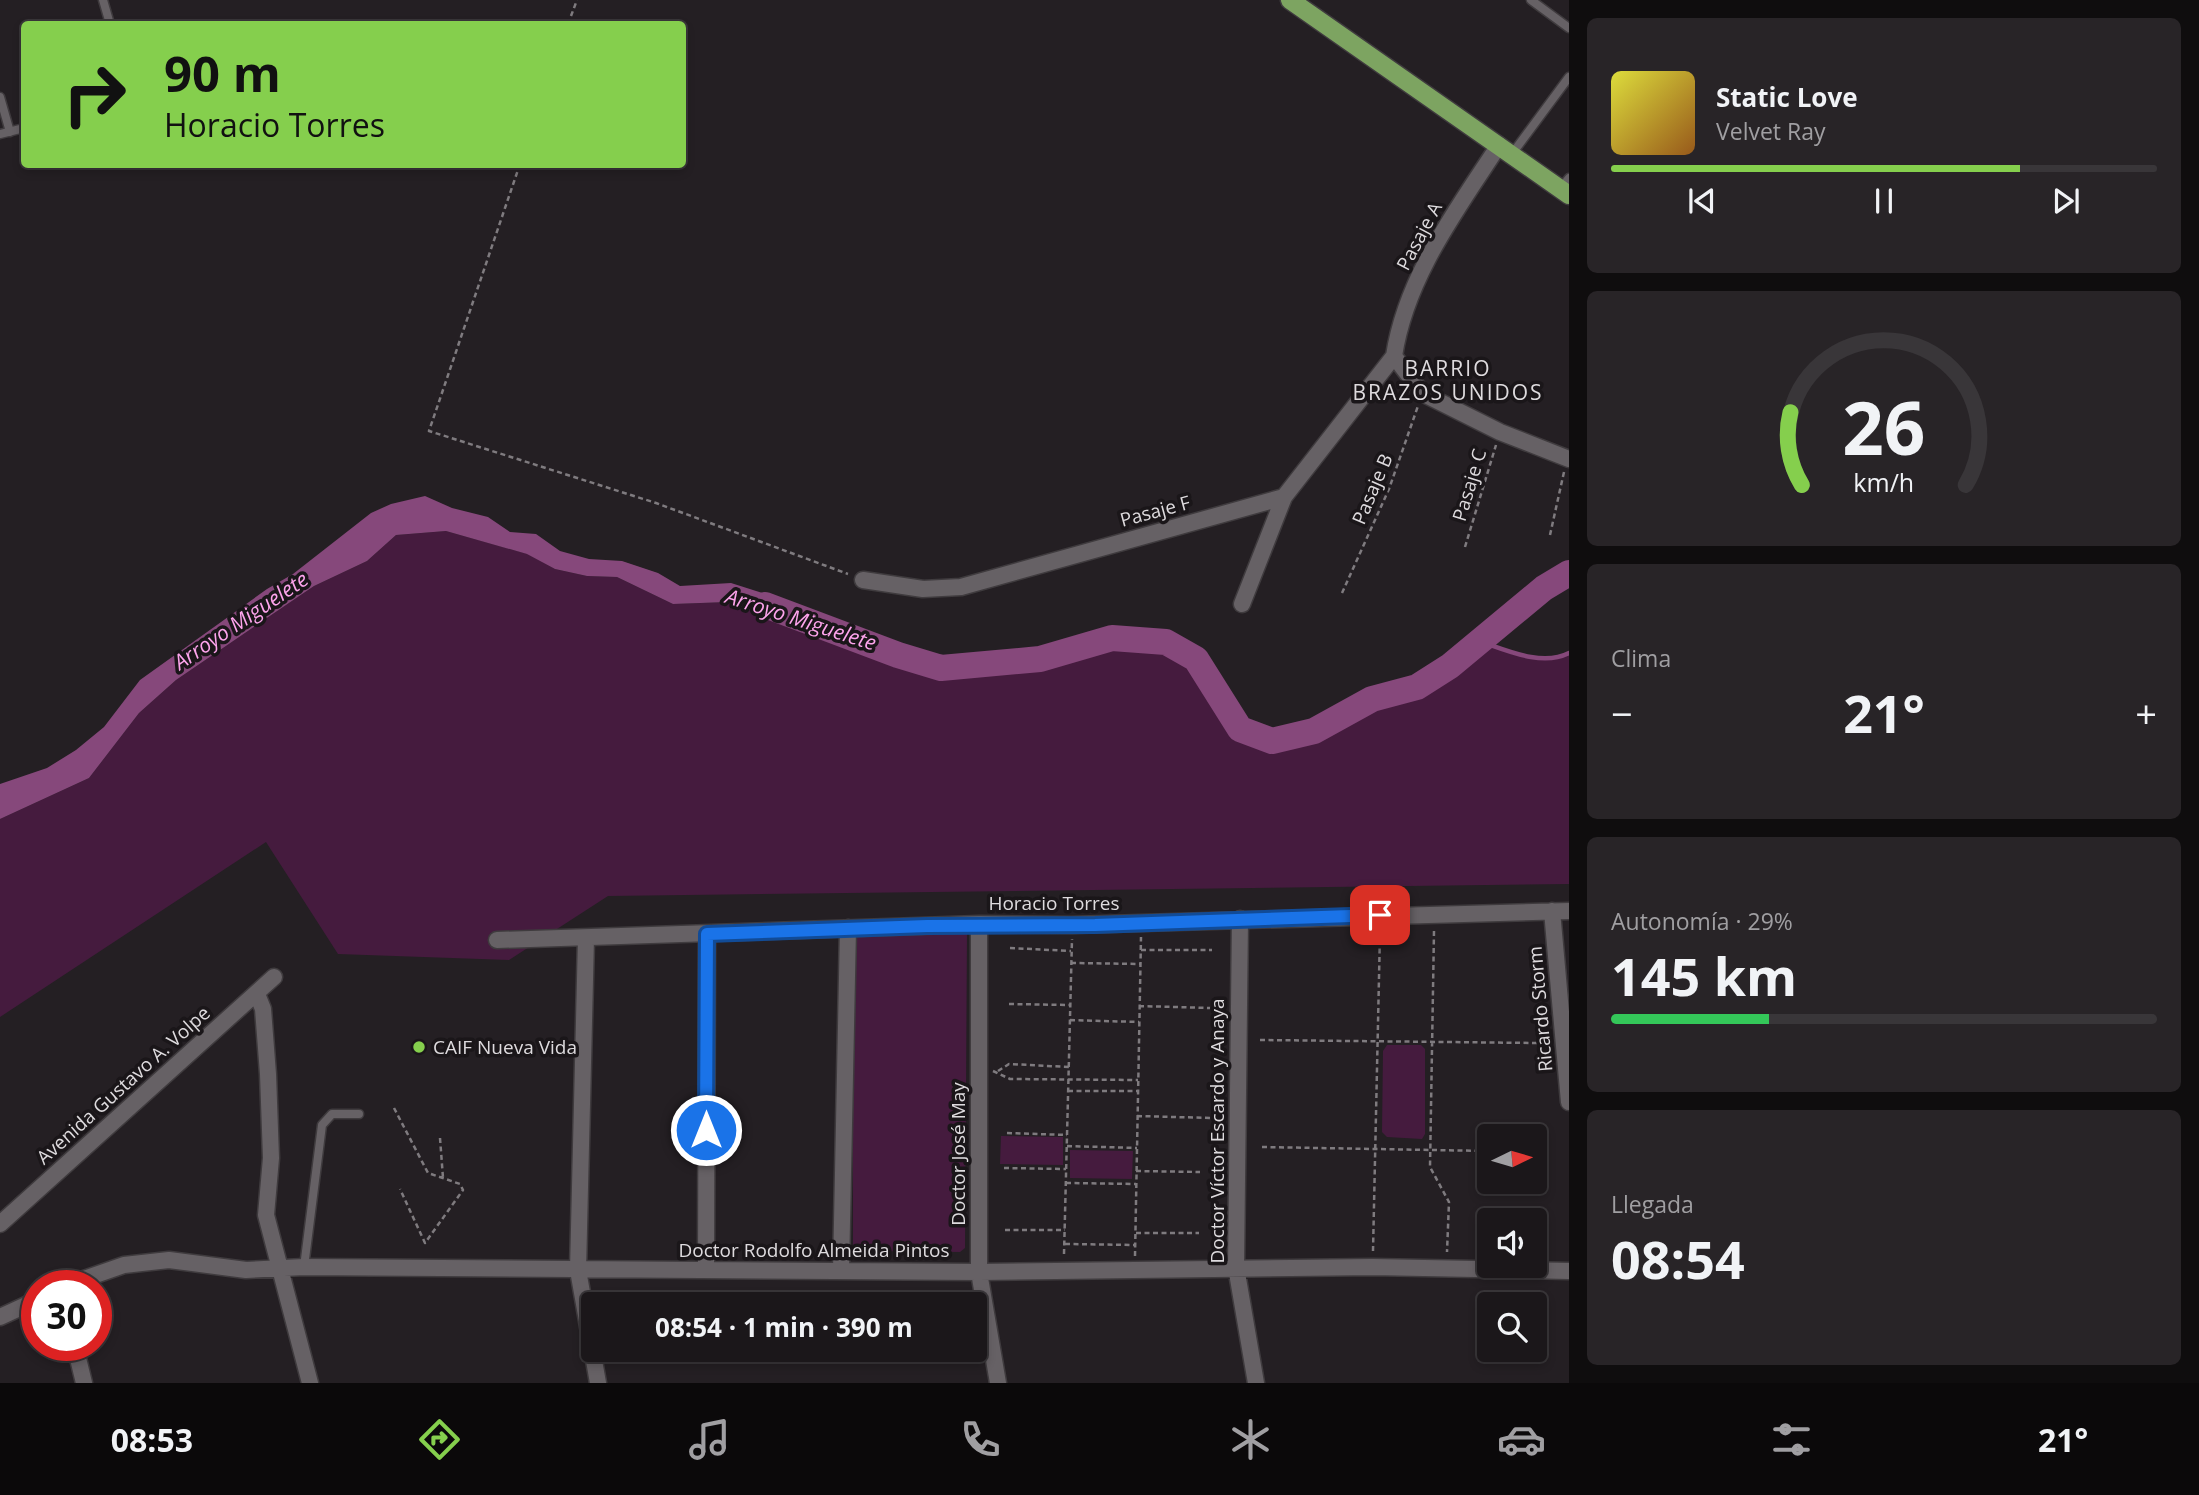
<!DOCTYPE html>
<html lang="es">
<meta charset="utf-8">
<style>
body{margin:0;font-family:"Open Sans",sans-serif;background:#282427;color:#f1f3f6;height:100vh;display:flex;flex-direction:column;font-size:26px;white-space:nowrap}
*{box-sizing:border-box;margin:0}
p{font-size:23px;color:#a09fa2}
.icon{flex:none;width:38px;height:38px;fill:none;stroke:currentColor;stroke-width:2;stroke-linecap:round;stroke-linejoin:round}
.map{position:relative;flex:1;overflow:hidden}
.details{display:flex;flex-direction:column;gap:18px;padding:18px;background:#0f0d0e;width:630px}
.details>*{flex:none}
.banner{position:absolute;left:21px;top:21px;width:665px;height:147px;border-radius:7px;box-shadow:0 4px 10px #0003,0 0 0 2px #393639;background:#85cf4d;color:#111;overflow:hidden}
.needle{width:46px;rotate:85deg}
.fabs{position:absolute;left:1477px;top:1124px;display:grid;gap:14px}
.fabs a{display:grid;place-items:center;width:70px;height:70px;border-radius:7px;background:#1b171a;box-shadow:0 4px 10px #0003,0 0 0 2px #393639;font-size:35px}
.speed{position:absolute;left:21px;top:1270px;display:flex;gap:14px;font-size:35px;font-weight:700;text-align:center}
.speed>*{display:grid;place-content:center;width:91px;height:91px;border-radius:50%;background:#1b171a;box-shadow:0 4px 10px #0003,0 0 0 2px #393639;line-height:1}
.speed .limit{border:10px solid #d22;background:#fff;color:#111}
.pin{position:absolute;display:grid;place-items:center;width:60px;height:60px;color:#fff;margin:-30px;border-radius:14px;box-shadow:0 4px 10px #0006}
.me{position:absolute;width:77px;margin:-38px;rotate:0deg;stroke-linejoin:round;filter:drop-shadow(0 0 5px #0008)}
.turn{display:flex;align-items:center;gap:24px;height:147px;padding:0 28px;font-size:32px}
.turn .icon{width:91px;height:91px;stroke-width:2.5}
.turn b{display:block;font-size:49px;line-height:60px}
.big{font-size:52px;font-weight:700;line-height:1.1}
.details .tile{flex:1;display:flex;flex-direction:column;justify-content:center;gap:10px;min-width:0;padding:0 24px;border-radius:10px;background:#282427}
.details .dial{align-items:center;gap:0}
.dial svg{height:182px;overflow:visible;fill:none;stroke:#393639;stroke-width:7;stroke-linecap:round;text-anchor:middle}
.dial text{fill:#f1f3f6;stroke:none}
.song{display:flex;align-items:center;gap:21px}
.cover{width:84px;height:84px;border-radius:10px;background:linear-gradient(135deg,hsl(60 70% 55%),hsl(30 70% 35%))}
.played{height:7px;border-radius:4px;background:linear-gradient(90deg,#85cf4d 75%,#393639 75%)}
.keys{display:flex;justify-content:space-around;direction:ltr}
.heat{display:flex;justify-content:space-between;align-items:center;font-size:38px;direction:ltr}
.charge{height:10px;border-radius:5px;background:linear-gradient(90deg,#34c759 29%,#393639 0)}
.trip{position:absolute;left:581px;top:1292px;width:406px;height:70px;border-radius:7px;background:#1b171a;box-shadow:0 4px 10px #0003,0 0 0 2px #393639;font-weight:700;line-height:70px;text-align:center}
.menu{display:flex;height:112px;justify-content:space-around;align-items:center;background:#0b090a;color:#a09fa2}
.menu .icon{width:49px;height:49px}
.menu .on{color:#85cf4d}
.menu b{font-size:32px;color:#f1f3f6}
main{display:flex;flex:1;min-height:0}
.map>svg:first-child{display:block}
.green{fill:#451b3e}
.water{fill:#86487b}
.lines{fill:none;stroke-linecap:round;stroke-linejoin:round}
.stream{stroke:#86487b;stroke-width:4.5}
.river{stroke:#86487b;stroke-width:26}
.service-casing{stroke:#3f3b3e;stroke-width:11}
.minor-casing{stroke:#3f3b3e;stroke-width:19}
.primary-casing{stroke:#3f3b3e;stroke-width:21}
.path{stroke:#7f7b7f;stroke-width:2.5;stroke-dasharray:5 3.5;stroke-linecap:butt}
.service{stroke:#666165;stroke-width:8}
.minor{stroke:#666165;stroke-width:16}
.primary{stroke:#7da461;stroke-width:18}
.route-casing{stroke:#114b97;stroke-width:18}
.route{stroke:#1a73e8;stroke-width:12}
.poi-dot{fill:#85cf4d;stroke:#1a1619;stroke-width:2.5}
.labels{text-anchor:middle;stroke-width:7;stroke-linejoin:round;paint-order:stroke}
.street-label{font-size:19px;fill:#dedbde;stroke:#1a1619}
.poi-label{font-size:19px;fill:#dedbde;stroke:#1a1619;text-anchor:start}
.neighbourhood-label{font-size:21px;letter-spacing:2px;fill:#dedbde;stroke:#1a1619}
.water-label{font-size:21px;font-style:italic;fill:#fda4ec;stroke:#1a1619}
</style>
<main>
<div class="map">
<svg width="1569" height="1383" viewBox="0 0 1569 1383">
<rect width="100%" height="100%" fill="#241f23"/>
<path class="green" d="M446 531 528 554 555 569 587 576 617 577 673 604 728 602 774 619H797L838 631 898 655 941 668 1040 659 1112 638 1166 642 1196 659 1240 729 1272 741 1314 731 1372 699 1417 687 1450 666 1479 641C1507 650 1542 666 1569 653V884L608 896 509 960 338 954 266 842 0 1017V819L89 778 139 713 176 680 314 586 367 561 396 535Z
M964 928 967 933 965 1248 960 1252 862 1251 853 1246V936Z
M1387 1045H1421L1425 1049V1134L1422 1139 1387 1137 1382 1132 1383 1051Z
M1001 1136 1063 1137V1165L1000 1164Z
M1070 1150 1133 1151 1132 1179 1070 1178Z"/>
<path class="water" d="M425 496 452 508 488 517 510 532 536 534 560 551 589 559 622 561 658 573 680 586 731 583 769 595 797 619H774L728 602 673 604 617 577 587 576 555 569 527 554 446 531 396 535 367 561 314 586 176 680 139 713 89 778 0 819V784L47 768 76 750 104 727 140 680 267 589 293 574 371 513 391 504Z"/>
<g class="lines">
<path class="stream" d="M1479 641C1506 650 1542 667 1569 653"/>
<path class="river" d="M765 605 898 655 941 668 1040 659 1112 638 1166 642 1196 659 1240 729 1272 741 1314 731 1372 699 1417 687 1450 666 1544 588 1569 573"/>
<g class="service-casing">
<path id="service" d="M103 0 110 24
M1531 0 1569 28
M0 97 10 132
M0 134 24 128
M1512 154 1569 77
M1560 189 1569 178
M304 1267 322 1125 332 1114H359"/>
</g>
<g class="minor-casing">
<path id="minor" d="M1394 356C1406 277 1456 211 1499 145
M1394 356 1422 393 1500 432 1569 459
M863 580 923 589 961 587 1284 497 1394 356
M1242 604 1284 497
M1552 911 1569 1102
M1240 919 1236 1267 1256 1383
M979 924V1272L998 1383
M586 938 578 1270 598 1383
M497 940 979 924 1072 925 1569 911
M257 994 263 1009 268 1074 271 1158 266 1215 310 1383
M0 1224 274 977
M706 1270 707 934
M841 1271 848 928
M64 1286 124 1265 169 1260 246 1270 304 1267 979 1272 1373 1267 1569 1271
M0 1317 37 1300
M75 1346 84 1383"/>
</g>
<g class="primary-casing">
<path id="primary" d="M1290 0 1569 195"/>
</g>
<path class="path" d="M568 24 577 0
M520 164 429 431 656 503 848 574
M1550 535 1564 472
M1465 547 1496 445
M1342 593 1389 489 1418 406
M1434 931 1430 1167 1449 1202 1447 1252
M1010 948 1071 951
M1141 950H1212
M1071 963 1140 964
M1009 1004 1070 1005
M1139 1006 1210 1008
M1070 1020 1139 1022
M1260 1040 1537 1043
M993 1071 1010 1079 1138 1080
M998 1071 1009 1064 1069 1067
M1068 1091H1138
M394 1108 428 1173 460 1184 463 1190 425 1243 400 1189
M1137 1116 1212 1118
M1007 1133 1067 1135
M440 1138 443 1178
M1067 1146 1137 1148
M1262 1147 1489 1151
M1535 1152H1537
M1004 1168 1066 1169
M1136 1171 1200 1172
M1066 1183 1136 1184
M1005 1230H1065
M1136 1233H1199
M1065 1244 1135 1245
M1373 1251 1380 932
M1064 1254 1072 939
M1135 1256 1141 937"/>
<use href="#service" class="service"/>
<use href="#minor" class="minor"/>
<use href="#primary" class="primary"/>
</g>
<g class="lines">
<g class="route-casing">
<path id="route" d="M706 1130 707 934 927 926 1095 925 1380 915"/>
</g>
<use href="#route" class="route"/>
</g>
<circle class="poi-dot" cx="419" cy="1047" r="7"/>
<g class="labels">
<g class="street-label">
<text transform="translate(1419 236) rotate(-62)" y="7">Pasaje A</text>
<text transform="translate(1469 485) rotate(-73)" y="7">Pasaje C</text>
<text transform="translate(1372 489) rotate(-67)" y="7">Pasaje B</text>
<text transform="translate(1155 511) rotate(-15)" y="7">Pasaje F</text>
<text x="1054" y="910">Horacio Torres</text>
<text transform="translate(1540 1009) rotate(-95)" y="7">Ricardo Storm</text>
<text transform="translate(123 1085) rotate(-42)" y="7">Avenida Gustavo A. Volpe</text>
<text transform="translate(1217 1131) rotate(-90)" y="7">Doctor Víctor Escardo y Anaya</text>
<text transform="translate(958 1154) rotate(-90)" y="7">Doctor José May</text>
<text x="814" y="1257">Doctor Rodolfo Almeida Pintos</text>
</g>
<g class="poi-label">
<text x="433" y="1054">CAIF Nueva Vida</text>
</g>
<g class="neighbourhood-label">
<text x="1448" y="376">BARRIO<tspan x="1448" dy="24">BRAZOS UNIDOS</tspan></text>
</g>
<g class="water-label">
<text transform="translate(801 620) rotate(18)" y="7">Arroyo Miguelete</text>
<text transform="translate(241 621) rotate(-34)" y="7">Arroyo Miguelete</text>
</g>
</g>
</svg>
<div class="fabs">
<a><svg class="needle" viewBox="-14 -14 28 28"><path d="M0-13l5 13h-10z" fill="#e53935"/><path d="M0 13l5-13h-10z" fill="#a09fa2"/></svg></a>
<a><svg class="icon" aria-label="sound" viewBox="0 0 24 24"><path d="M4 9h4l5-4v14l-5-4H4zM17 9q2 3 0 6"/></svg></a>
<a><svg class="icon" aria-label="search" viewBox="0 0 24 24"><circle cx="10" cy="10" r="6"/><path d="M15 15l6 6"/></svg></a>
</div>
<div class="speed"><div class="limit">30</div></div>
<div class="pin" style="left:1380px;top:915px;background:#d93025"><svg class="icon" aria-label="arrive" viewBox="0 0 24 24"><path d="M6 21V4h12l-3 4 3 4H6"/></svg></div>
<svg class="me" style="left:706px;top:1130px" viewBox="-20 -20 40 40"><circle r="17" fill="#1a73e8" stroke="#fff" stroke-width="3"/><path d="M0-11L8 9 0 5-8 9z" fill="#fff"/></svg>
<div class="trip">08:54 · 1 min · 390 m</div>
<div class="banner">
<div class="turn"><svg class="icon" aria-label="right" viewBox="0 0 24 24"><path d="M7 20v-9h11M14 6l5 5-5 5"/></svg><div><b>90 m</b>Horacio Torres</div></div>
</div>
</div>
<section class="details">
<div class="tile">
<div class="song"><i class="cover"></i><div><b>Static Love</b><p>Velvet Ray</p></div></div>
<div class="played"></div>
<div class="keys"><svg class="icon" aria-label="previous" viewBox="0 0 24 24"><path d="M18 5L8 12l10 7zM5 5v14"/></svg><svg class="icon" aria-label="pause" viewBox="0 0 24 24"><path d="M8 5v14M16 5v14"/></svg><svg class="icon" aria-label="next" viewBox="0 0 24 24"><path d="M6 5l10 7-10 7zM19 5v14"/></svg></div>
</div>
<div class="tile dial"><svg viewBox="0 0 100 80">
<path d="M14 69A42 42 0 1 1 86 69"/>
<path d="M14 69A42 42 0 0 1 9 37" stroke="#85cf4d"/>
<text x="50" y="56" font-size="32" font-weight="700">26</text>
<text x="50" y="72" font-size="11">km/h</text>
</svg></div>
<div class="tile"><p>Clima</p>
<div class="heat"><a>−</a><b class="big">21°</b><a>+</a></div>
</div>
<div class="tile"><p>Autonomía · 29%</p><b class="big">145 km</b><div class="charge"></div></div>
<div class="tile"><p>Llegada</p><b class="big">08:54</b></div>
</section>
</main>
<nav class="menu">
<b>08:53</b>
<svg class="icon on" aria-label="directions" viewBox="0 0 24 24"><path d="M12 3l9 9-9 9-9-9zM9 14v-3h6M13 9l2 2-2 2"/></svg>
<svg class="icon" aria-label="music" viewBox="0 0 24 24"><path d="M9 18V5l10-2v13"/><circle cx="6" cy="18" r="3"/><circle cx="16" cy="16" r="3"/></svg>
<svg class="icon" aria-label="phone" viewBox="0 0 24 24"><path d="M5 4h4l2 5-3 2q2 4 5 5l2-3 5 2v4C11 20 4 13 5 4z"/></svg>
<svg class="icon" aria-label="climate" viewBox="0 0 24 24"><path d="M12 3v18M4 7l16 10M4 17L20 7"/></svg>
<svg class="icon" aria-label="car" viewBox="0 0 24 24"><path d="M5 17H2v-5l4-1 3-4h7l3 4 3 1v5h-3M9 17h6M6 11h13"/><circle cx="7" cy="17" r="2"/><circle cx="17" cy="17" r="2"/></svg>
<svg class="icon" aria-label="filters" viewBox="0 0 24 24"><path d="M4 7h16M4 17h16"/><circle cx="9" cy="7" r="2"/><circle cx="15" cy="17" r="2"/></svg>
<b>21°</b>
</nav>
